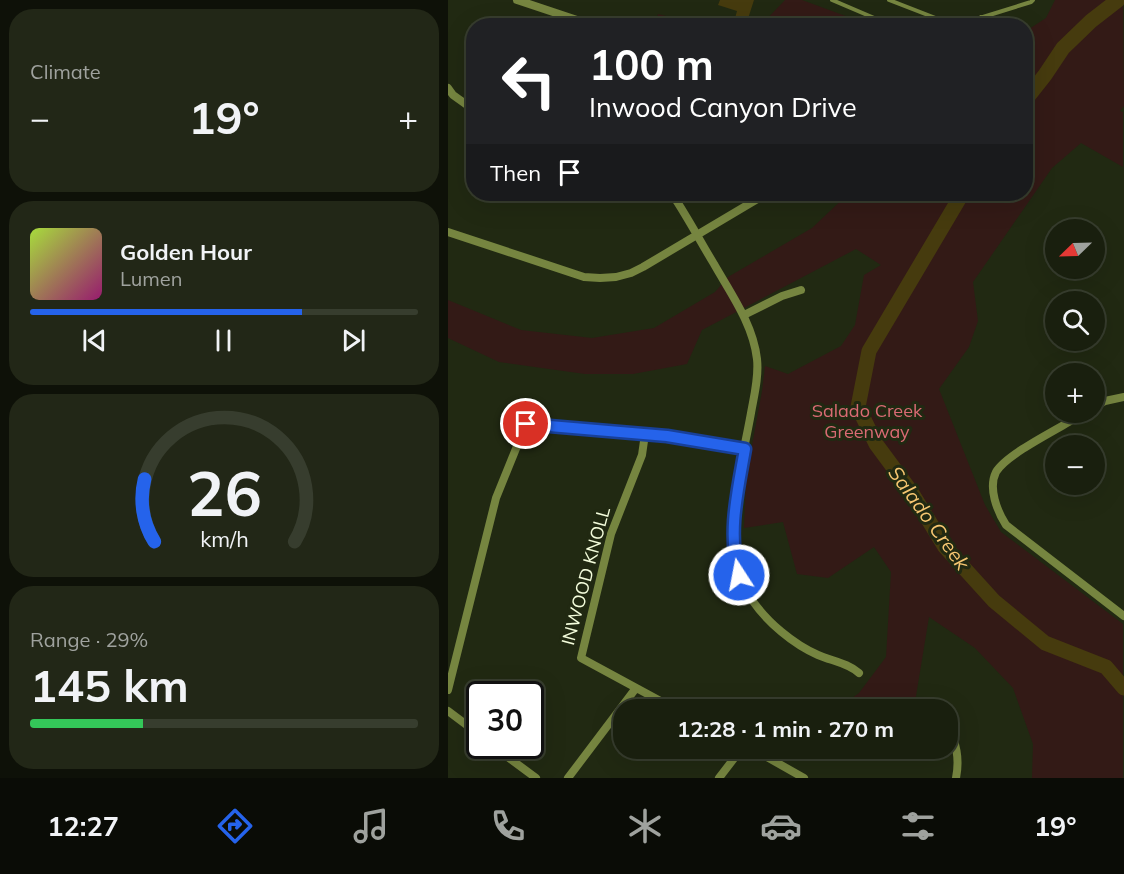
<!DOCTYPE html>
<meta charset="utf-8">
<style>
body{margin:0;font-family:Mulish,sans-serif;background:#222717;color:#f1f3f6;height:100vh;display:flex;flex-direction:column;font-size:22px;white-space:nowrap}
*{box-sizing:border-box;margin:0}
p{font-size:20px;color:#9fa29e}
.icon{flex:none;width:33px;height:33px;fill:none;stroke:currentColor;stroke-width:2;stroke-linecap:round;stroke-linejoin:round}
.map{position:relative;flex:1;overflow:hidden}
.details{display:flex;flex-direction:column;gap:9px;padding:9px;background:#0e1108;width:448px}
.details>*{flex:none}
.banner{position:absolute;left:18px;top:18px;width:567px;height:183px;border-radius:24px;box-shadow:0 6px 24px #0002,0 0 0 2px #373d2e;background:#202124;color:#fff;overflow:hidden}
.needle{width:39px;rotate:247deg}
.fabs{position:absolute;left:597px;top:219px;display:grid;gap:12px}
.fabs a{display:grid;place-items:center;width:60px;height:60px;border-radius:50%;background:#191f0e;box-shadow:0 6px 24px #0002,0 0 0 2px #373d2e;font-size:30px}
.speed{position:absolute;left:18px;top:681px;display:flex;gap:12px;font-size:30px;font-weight:700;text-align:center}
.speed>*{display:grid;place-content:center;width:78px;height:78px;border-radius:50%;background:#191f0e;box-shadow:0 6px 24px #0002,0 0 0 2px #373d2e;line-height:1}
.speed .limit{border:3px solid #111;border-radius:9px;background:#fff;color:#111}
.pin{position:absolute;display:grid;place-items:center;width:51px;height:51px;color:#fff;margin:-26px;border:3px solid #fff;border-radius:50%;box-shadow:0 2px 6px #0007}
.me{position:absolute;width:66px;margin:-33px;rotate:349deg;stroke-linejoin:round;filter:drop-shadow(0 0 4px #0008)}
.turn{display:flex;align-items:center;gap:21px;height:126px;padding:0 24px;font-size:27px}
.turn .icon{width:78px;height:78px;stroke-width:2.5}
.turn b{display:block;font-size:42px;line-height:51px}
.then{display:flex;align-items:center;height:57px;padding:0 24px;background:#0003;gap:12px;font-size:22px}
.big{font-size:45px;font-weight:700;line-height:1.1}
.details .widget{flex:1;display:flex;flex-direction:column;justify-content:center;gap:9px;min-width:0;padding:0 21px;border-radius:24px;background:#222717}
.details .dial{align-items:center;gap:0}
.dial svg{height:156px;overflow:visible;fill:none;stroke:#373d2e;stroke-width:7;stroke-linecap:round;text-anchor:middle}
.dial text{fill:#f1f3f6;stroke:none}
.song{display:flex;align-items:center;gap:18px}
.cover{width:72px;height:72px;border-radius:9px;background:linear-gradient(135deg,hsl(80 70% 55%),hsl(320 70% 35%))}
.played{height:6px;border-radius:3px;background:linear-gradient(90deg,#2563eb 70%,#373d2e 70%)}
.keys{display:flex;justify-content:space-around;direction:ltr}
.heat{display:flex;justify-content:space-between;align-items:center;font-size:33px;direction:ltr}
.charge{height:9px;border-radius:4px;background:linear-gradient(90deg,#34c759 29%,#373d2e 0)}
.trip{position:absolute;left:165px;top:699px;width:345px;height:60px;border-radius:24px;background:#191f0e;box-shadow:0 6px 24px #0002,0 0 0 2px #373d2e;font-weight:700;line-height:60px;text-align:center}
.menu{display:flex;height:96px;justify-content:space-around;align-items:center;background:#0a0c06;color:#9fa29e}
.menu .icon{width:42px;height:42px}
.menu .active{color:#2563eb}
.menu b{font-size:27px;color:#f1f3f6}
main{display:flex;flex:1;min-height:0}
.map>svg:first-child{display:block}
.green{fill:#331a16}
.water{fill:#463b0e}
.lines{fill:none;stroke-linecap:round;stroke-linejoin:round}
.river{stroke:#463b0e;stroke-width:15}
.lane{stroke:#768540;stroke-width:4}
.street{stroke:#768540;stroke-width:8}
.route-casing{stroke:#184099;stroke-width:15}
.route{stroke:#2563eb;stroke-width:10}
.labels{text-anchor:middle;stroke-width:6;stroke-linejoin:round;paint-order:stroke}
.park-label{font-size:18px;fill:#da6b74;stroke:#212912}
.street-label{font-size:18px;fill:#f4fddc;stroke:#212912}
.water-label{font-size:20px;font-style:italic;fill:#f6c671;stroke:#212912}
</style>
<main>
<section class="details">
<div class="widget"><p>Climate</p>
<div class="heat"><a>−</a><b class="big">19°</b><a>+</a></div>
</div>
<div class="widget">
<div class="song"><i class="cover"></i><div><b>Golden Hour</b><p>Lumen</p></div></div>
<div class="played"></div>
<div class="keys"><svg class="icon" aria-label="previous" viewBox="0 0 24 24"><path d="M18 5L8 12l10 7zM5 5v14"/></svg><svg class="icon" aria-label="pause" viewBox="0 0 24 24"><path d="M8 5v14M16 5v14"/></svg><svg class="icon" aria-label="next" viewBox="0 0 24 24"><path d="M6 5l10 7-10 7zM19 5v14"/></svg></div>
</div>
<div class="widget dial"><svg viewBox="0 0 100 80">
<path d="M14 69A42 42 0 1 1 86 69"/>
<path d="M14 69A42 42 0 0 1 9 37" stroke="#2563eb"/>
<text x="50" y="56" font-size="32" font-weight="700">26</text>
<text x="50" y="72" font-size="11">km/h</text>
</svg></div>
<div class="widget"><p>Range · 29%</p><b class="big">145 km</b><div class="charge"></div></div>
</section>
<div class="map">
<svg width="676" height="778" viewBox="0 0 676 778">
<rect width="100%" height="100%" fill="#212912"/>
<path class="green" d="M337 0H354L422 25H313Z
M607 0H675L676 106 672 111 675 112V167L633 143 604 168 525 282 530 321 521 347 491 389 537 505 553 532 675 624V778H584L585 744 565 688 527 648 481 617 466 708 389 709 411 693 438 657 443 572 426 547 380 578 349 574 335 522 296 528 298 478 314 391 317 366 340 374 393 346 407 325 416 275 433 265 408 249 254 330 239 364 185 374H137L51 362 0 338V300L73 330 144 338 206 328 267 292 280 277 364 228 400 194H578V31L598 18Z
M210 14 253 25H207Z"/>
<path class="water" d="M272 0H306L298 25 286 22 289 11 270 5Z"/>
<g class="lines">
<path class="river" d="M578 99 597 75 615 48 643 21 670 0
M514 194 421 351 410 407 428 444 462 490 497 547 546 601 597 643 658 667 676 688"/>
<path class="lane" d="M384 0 445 26
M441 0 503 24 522 21 583 2 585 0
M533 17 536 26"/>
<path class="street" d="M69 0 147 26
M0 88 5 95 26 110
M224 194C239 216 252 241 266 264 283 294 305 324 309 359 311 377 306 396 303 413 293 470 268 548 304 600 319 622 345 644 370 655 384 661 400 663 411 673
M0 232 136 277 152 278 168 277 183 273 195 267 318 194
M296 315 334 296 353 290
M646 408 657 401 676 397
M638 412C618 425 559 453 548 472 540 488 549 511 558 525L676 616
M197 434 194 455 163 534 133 658 229 710
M0 690 48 498 78 424 219 436 297 449
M491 707 492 710
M0 711 32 735
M500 725C508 743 512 758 508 778
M45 746 88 778
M303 748 356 778
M120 778 188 688
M271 778 294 748"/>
</g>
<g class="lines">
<g class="route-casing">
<path id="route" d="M78 424 219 436 297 449C290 490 279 533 291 575"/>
</g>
<use href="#route" class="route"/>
</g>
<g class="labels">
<g class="park-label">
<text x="419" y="417">Salado Creek<tspan x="419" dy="21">Greenway</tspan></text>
</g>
<g class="street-label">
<text transform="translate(138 576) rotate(-75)" y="6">INWOOD KNOLL</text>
</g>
<g class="water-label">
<text transform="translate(481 518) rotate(54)" y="7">Salado Creek</text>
</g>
</g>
</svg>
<div class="fabs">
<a><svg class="needle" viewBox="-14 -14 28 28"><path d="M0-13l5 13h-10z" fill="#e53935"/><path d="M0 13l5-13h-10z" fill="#9fa29e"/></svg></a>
<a><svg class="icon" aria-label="search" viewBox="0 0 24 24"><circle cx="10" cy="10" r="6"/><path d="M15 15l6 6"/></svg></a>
<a>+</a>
<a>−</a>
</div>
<div class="speed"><div class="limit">30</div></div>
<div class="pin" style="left:78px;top:424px;background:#d93025"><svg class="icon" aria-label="arrive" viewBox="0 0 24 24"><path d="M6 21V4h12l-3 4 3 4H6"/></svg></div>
<svg class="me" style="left:291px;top:575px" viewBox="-20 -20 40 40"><circle r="17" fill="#2563eb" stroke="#fff" stroke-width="3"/><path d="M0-11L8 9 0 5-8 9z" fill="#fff"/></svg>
<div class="trip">12:28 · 1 min · 270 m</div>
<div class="banner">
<div class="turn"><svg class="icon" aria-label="left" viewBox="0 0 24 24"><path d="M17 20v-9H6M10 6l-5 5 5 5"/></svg><div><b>100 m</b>Inwood Canyon Drive</div></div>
<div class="then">Then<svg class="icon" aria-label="arrive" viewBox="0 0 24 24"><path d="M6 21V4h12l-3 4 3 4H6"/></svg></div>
</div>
</div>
</main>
<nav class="menu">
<b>12:27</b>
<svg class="icon active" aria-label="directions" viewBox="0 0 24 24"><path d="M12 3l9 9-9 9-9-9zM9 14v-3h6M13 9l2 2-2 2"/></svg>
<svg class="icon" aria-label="music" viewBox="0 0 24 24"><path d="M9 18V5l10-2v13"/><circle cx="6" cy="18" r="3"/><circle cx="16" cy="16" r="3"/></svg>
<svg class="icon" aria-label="phone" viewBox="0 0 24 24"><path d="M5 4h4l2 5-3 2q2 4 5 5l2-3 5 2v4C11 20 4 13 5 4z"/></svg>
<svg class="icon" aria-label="climate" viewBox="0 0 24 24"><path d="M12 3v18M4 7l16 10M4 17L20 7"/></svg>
<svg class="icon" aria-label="car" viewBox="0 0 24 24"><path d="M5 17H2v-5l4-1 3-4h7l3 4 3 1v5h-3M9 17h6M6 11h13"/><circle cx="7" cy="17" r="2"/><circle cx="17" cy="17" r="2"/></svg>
<svg class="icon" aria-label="filters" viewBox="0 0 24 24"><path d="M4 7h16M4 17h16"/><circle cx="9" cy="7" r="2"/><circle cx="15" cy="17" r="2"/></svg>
<b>19°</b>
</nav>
